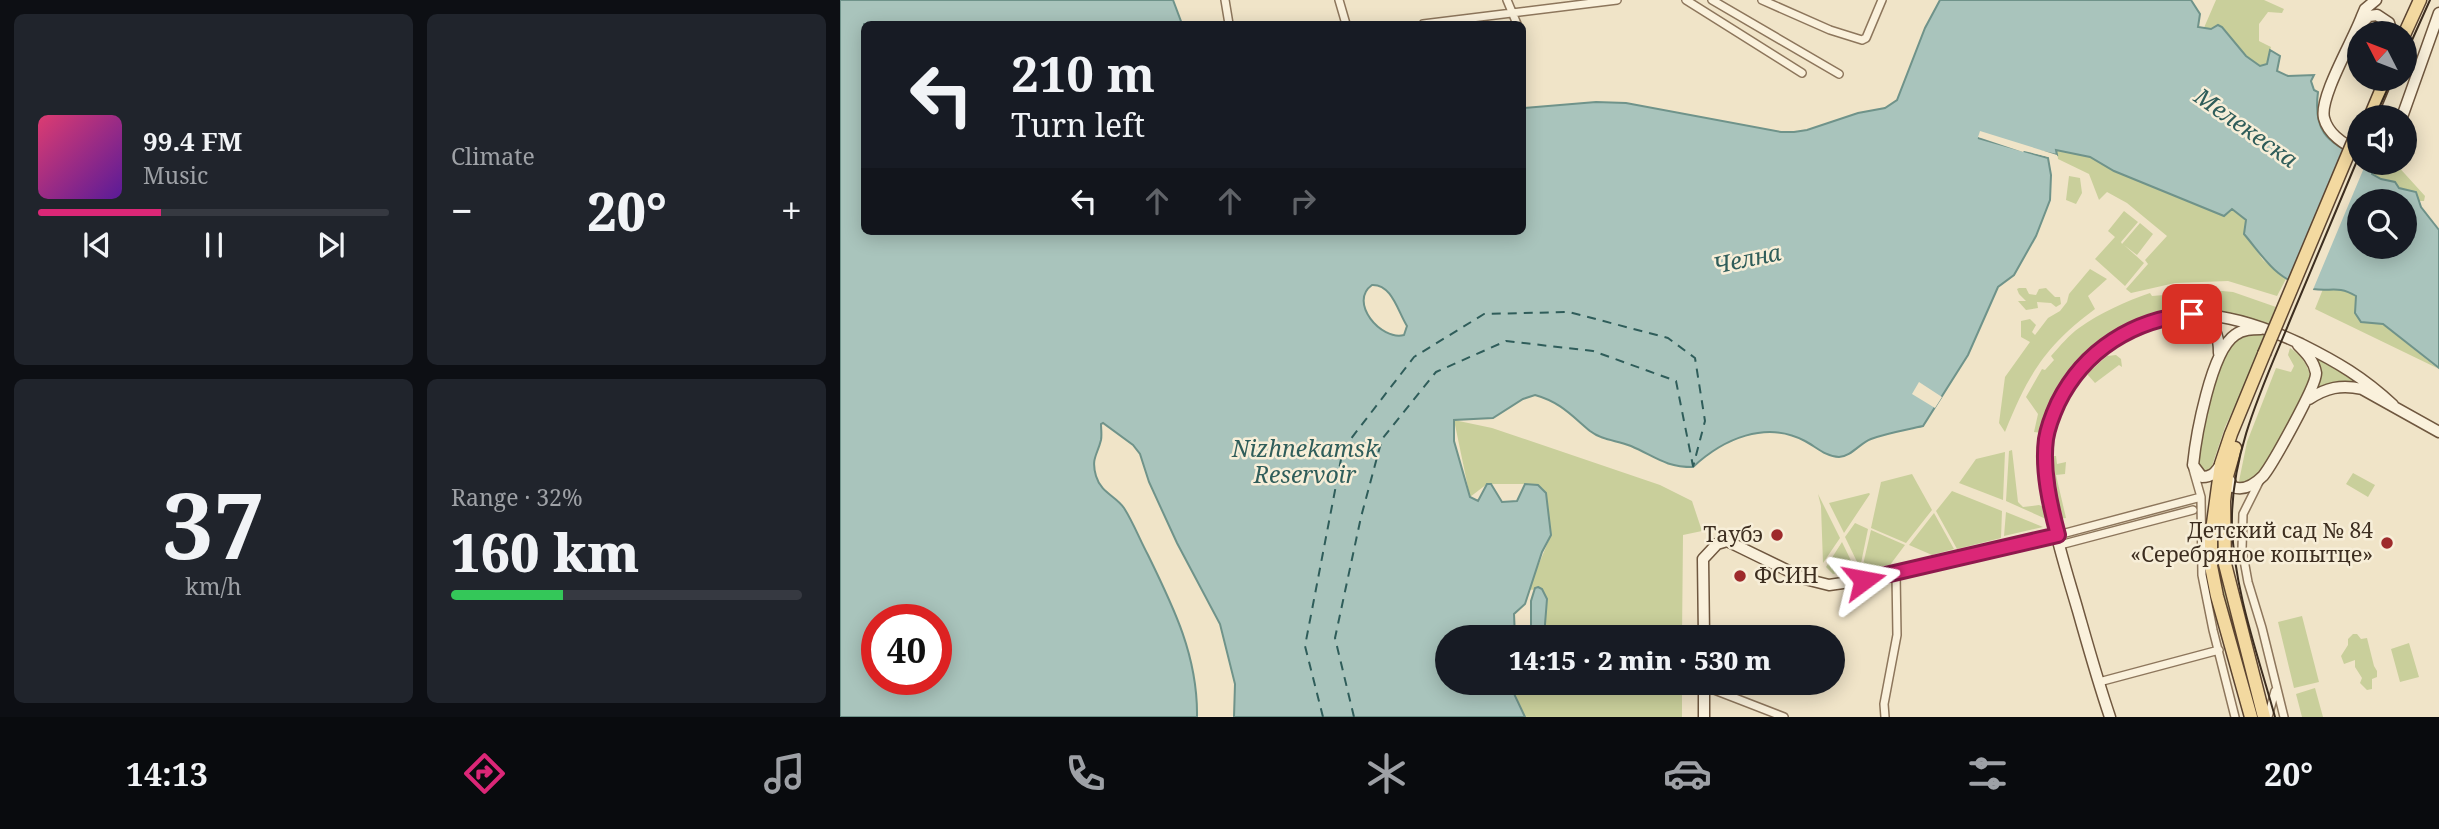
<!DOCTYPE html>
<meta charset="utf-8">
<style>
body{margin:0;font-family:"Noto Serif",serif;background:#20242c;color:#f1f3f6;height:100vh;display:flex;flex-direction:column;font-size:26px;white-space:nowrap}
*{box-sizing:border-box;margin:0}
p{font-size:23px;color:#9ea1a6}
.icon{flex:none;width:38px;height:38px;fill:none;stroke:currentColor;stroke-width:2;stroke-linecap:round;stroke-linejoin:round}
.map{position:relative;flex:1;overflow:hidden}
.details{display:flex;flex-direction:column;gap:14px;padding:14px;background:#0d0f14;width:840px}
.details>*{flex:none}
.guide{position:absolute;left:21px;top:21px;width:665px;height:214px;border-radius:10px;box-shadow:0 4px 18px #0003;background:#171b24;color:#f1f3f6;overflow:hidden}
.needle{width:46px;rotate:312deg}
.tools{position:absolute;left:1507px;top:21px;display:grid;gap:14px}
.tools a{display:grid;place-items:center;width:70px;height:70px;border-radius:50%;background:#171b24;box-shadow:0 4px 18px #0003;font-size:35px}
.speed{position:absolute;left:21px;top:604px;display:flex;gap:14px;font-size:35px;font-weight:700;text-align:center}
.speed>*{display:grid;place-content:center;width:91px;height:91px;border-radius:50%;background:#171b24;box-shadow:0 4px 18px #0003;line-height:1}
.speed .limit{border:10px solid #d22;background:#fff;color:#111}
.pin{position:absolute;display:grid;place-items:center;width:60px;height:60px;color:#fff;margin:-30px;border-radius:14px;box-shadow:0 4px 10px #0006}
.me{position:absolute;width:77px;margin:-38px;rotate:77deg;stroke-linejoin:round;filter:drop-shadow(0 0 5px #0008)}
.turn{display:flex;align-items:center;gap:24px;height:147px;padding:0 35px;font-size:32px}
.turn .icon{width:91px;height:91px;stroke-width:2.5}
.turn b{display:block;font-size:49px;line-height:60px}
.lanes{display:flex;align-items:center;height:66px;padding:0 35px;background:#0003;justify-content:center;gap:35px;direction:ltr}
.lanes .off{opacity:.35}
.big{font-size:52px;font-weight:800;line-height:1.1}
.details .tile{flex:1;display:flex;flex-direction:column;justify-content:center;gap:10px;min-width:0;padding:0 24px;border-radius:10px;background:#20242c}
.details .dial{align-items:center;gap:0}
.dial b{font-size:91px;line-height:1}
.song{display:flex;align-items:center;gap:21px}
.cover{width:84px;height:84px;border-radius:10px;background:linear-gradient(135deg,hsl(340 70% 55%),hsl(270 70% 35%))}
.played{height:7px;border-radius:4px;background:linear-gradient(90deg,#db2777 35%,#363941 35%)}
.keys{display:flex;justify-content:space-around;direction:ltr}
.heat{display:flex;justify-content:space-between;align-items:center;font-size:38px;direction:ltr}
.charge{height:10px;border-radius:5px;background:linear-gradient(90deg,#34c759 32%,#363941 0)}
.details .tiles{flex:1;display:grid;gap:14px;grid-template-columns:repeat(2,1fr)}
.trip{position:absolute;left:595px;top:625px;width:410px;height:70px;border-radius:35px;background:#171b24;box-shadow:0 4px 18px #0003;font-weight:800;line-height:70px;text-align:center}
.tabs{display:flex;height:112px;justify-content:space-around;align-items:center;background:#090b0e;color:#9ea1a6}
.tabs .icon{width:49px;height:49px}
.tabs .current{color:#db2777}
.tabs b{font-size:32px;color:#f1f3f6}
main{display:flex;flex:1;min-height:0}
.map>svg:first-child{display:block}
.green{fill:#c9cf9b}
.water{fill:#a9c4bc;stroke:#6f938a;stroke-width:2;fill-rule:evenodd}
.pier{fill:#f0e4c8}
.lines{fill:none;stroke-linecap:round;stroke-linejoin:round}
.ferry{stroke:#2f5d5a;stroke-width:2;stroke-dasharray:9 7;stroke-linecap:butt}
.street-casing{stroke:#8d765c;stroke-width:10}
.secondary-casing{stroke:#6f573f;stroke-width:13}
.primary-casing{stroke:#5b4430;stroke-width:15}
.street{stroke:#faf1dc;stroke-width:7}
.secondary{stroke:#faf1dc;stroke-width:10}
.primary{stroke:#f3d9a0;stroke-width:12}
.tram{stroke:#3d2e20;stroke-width:2}
.primary-bridge-casing{stroke:#5b4430;stroke-width:15;stroke-linecap:butt}
.primary-bridge{stroke:#f3d9a0;stroke-width:12}
.route-casing{stroke:#8e194d;stroke-width:18}
.route{stroke:#db2777;stroke-width:12}
.poi-dot{fill:#9e2a2b;stroke:#f7eed8;stroke-width:2.5}
.labels{text-anchor:middle;stroke-width:5;stroke-linejoin:round;paint-order:stroke}
.poi-label{font-size:21px;fill:#3d2e20;stroke:#f7eed8;text-anchor:end}
.water-label{font-size:23px;font-style:italic;fill:#2f5d5a;stroke:#f7eed8}
</style>
<main>
<section class="details">
<div class="tiles">
<div class="tile">
<div class="song"><i class="cover"></i><div><b>99.4 FM</b><p>Music</p></div></div>
<div class="played"></div>
<div class="keys"><svg class="icon" aria-label="previous" viewBox="0 0 24 24"><path d="M18 5L8 12l10 7zM5 5v14"/></svg><svg class="icon" aria-label="pause" viewBox="0 0 24 24"><path d="M8 5v14M16 5v14"/></svg><svg class="icon" aria-label="next" viewBox="0 0 24 24"><path d="M6 5l10 7-10 7zM19 5v14"/></svg></div>
</div>
<div class="tile"><p>Climate</p>
<div class="heat"><a>−</a><b class="big">20°</b><a>+</a></div>
</div>
<div class="tile dial"><b>37</b><p>km/h</p></div>
<div class="tile"><p>Range · 32%</p><b class="big">160 km</b><div class="charge"></div></div>
</div>
</section>
<div class="map">
<svg width="1599" height="717" viewBox="0 0 1599 717">
<rect width="100%" height="100%" fill="#f0e4c8"/>
<path class="green" d="M1376 0H1424L1444 9 1442 13 1428 12 1419 24V41L1431 47 1427 64 1421 66C1416 63 1410 60 1407 57 1390 42 1390 28 1363 30Z
M1216 150 1250 157 1274 171 1384 216 1392 209 1406 220 1405 234 1423 260 1446 279 1437 296 1388 281 1335 283 1291 293 1286 289 1308 264 1305 260 1327 236 1287 203 1267 192 1259 200 1249 174 1218 159Z
M1529 163H1555L1585 196 1584 201H1579L1576 192 1567 191 1536 177 1532 174Z
M1229 176 1240 178 1242 193 1236 204 1226 200Z
M1284 211 1298 222 1281 242 1282 244 1300 223 1313 234 1297 255 1284 245 1304 263 1285 286 1255 259 1275 237 1268 231Z
M1250 269 1267 279 1248 296 1255 309C1205 346 1188 375 1165 432L1159 423 1165 377 1190 342 1181 337V321L1190 319 1196 325 1192 332 1195 335 1208 318 1220 311 1227 302 1229 294Z
M1179 288H1186L1189 294 1196 295 1199 289 1206 288 1215 297H1220L1221 304 1216 307 1211 303 1197 302 1198 308 1186 310 1178 301H1186L1179 294 1177 289Z
M1350 288 1393 292 1436 307 1428 326 1334 313 1250 355 1202 433 1194 432 1198 414 1186 397 1202 369 1205 370 1214 360 1211 356C1220 346 1229 335 1239 328 1260 313 1286 301 1310 293L1312 296 1324 295 1326 290Z
M1503 288 1516 296 1515 313 1543 324 1597 368 1475 309 1483 289Z
M1419 333 1426 334 1419 355 1385 427 1369 475 1357 471C1360 434 1368 400 1381 365 1384 357 1386 347 1393 342 1400 336 1410 334 1419 333Z
M1450 348C1463 356 1470 368 1471 383L1420 473 1413 480H1407L1402 486H1398L1407 442 1436 368 1451 372 1454 366 1448 355Z
M1468 354 1485 361 1530 390 1477 389 1479 382Z
M1276 355 1281 359 1282 367 1279 365 1255 383 1247 374 1267 356Z
M614 420 652 428 820 485 852 501 862 531 843 535 842 637H702V589L688 590 711 535 691 484H647L630 497Z
M1172 450 1178 502 1183 507 1199 505 1204 507 1206 519 1166 501 1169 451Z
M1165 452 1163 500 1119 483 1136 459Z
M1210 456H1216L1217 464 1226 462 1225 474 1216 475 1226 518 1219 519 1212 486Z
M1513 473 1535 485 1528 497 1506 484Z
M1072 474 1092 510 1066 543 1031 528 1041 482Z
M1112 491 1162 511 1161 538 1117 549 1096 511Z
M1029 493 1030 494 1004 533 989 503Z
M978 494 1000 538 983 563 981 506Z
M1166 512 1203 527 1164 536Z
M1094 513 1114 549 1092 555 1069 545Z
M1015 523 1028 529 1020 568 1005 537Z
M1379 525 1380 567 1419 717H1415L1380 584 1375 554Z
M1031 530 1065 545 1050 565 1022 569Z
M1002 542 1016 571 993 574 986 567Z
M1462 616 1479 682 1454 688 1438 622Z
M1513 634H1517L1521 639 1527 638 1534 666 1537 671V677L1532 679V689L1527 690 1520 683 1522 678 1515 667V660L1504 664 1501 656 1508 645V639Z
M1569 643 1579 677 1560 682 1551 649Z
M673 682 842 683V717H685L671 684Z
M1475 688 1483 717H1462L1456 694Z"/>
<path class="water" d="M0 0H333L342 24H24V231H682L683 108 756 102 786 103 941 132H954L967 130 1018 113 1045 108 1057 100 1085 28 1100 0H1351L1360 14 1358 27 1371 29 1378 25 1382 27 1406 56 1420 66 1427 64 1430 50 1440 56 1437 71 1448 76 1474 75 1471 81 1474 90 1478 92C1473 130 1486 142 1519 157V163H1529L1533 166 1532 174 1541 179 1555 182 1559 188 1576 192 1581 207 1599 230V368L1543 324 1521 322 1515 313 1516 296C1497 285 1491 292 1473 289 1436 281 1426 260 1404 234L1406 220 1392 209 1384 216 1274 171 1250 157 1216 150 1217 155 1138 138 1208 158 1211 175 1210 200 1196 236 1174 275 1158 287 1128 355 1083 426C1066 430 1047 433 1031 439 1020 443 1012 456 999 457 986 457 975 446 965 441 926 420 883 439 853 467 825 467 816 457 791 446 777 440 763 441 750 431 731 415 720 402 695 395L683 399 653 418 614 420V441L630 497 638 501 647 484H651L662 502 677 501 685 484 698 485 706 493 711 535 702 552 685 604 674 614 675 637H607V682L669 683 685 717H394L395 684 380 624 337 543 309 482 300 454 293 445 263 423 261 424C261 429 262 435 261 440 257 456 251 458 256 476 261 493 276 496 284 508 293 522 300 540 308 555 334 608 358 657 357 717H0ZM1519 201H1564V247H1519ZM532 285C552 284 558 312 567 326L564 335C541 341 508 302 532 285ZM37 620H96V679H37Z
M698 587 702 589 707 599 704 637H691V601L695 588Z"/>
<path class="pier" d="M1140 131 1217 155 1218 159 1184 151 1183 152 1138 137Z
M1504 146 1519 153V163H1526L1472 292 1447 284Z
M1079 382 1102 397 1095 408 1072 394Z"/>
<g class="lines">
<path class="ferry" d="M483 717 465 646 503 449 574 357 644 314 729 312 828 338 855 358 865 421 853 467
M514 717 495 638 521 517 542 439 596 372 666 341 753 351 836 381 853 466"/>
<g class="street-casing">
<path id="street" d="M385 0 389 24
M499 0 506 24
M667 0 677 24
M846 0 962 73
M872 0 999 74
M922 0 990 30 1022 40 1026 38 1042 0
M583 24 777 0
M1353 469 1361 497 1362 575 1373 630 1395 717
M1419 482 1403 514 1402 549 1408 582 1422 628 1444 717
M1218 535 1361 497
M1220 545 1353 510
M1259 682 1379 650
M864 686 944 717
M1045 717 1044 704 1057 635 1056 573
M1428 717 1435 691"/>
</g>
<g class="secondary-casing">
<path id="secondary" d="M1520 25 1529 16 1537 15 1549 23 1552 33
M1562 117 1599 13
M1519 151C1505 145 1488 134 1484 118 1479 97 1514 39 1522 16L1525 9 1536 0
M1357 316C1375 324 1379 334 1379 353
M1469 399C1486 388 1501 384 1522 389L1599 432
M1381 464C1375 473 1372 477 1362 477L1353 465C1356 436 1371 351 1395 335 1403 329 1412 329 1421 329
M1387 476 1393 487C1404 491 1415 484 1423 476 1432 465 1477 385 1476 373 1474 361 1466 353 1458 345
M864 637 863 559 877 544 887 541 965 579 989 585 1024 580 1218 535
M864 682V717
M1270 717C1258 682 1248 646 1238 611 1224 562 1197 484 1207 435 1213 401 1235 367 1262 347 1329 298 1391 311 1461 344 1497 362 1523 377 1553 405"/>
</g>
<g class="primary-casing">
<path id="primary" d="M1564 35 1580 0
M1530 117 1546 79
M1395 448 1387 476 1384 501 1385 564 1424 717
M1411 717 1377 596 1371 566V538L1381 464 1391 434 1424 354"/>
</g>
<use href="#street" class="street"/>
<use href="#secondary" class="secondary"/>
<use href="#primary" class="primary"/>
<path class="tram" d="M1564 58 1590 0
M1535 117 1552 79
M1435 717C1418 655 1394 590 1392 526 1390 453 1424 384 1451 318 1474 264 1496 210 1519 156"/>
<g class="primary-bridge-casing">
<path id="primary-bridge" d="M1424 354 1519 128"/>
</g>
<use href="#primary-bridge" class="primary-bridge"/>
</g>
<g class="lines">
<g class="route-casing">
<path id="route" d="M1024 580 1218 535C1210 505 1202 470 1206 439 1208 426 1213 414 1218 403 1244 350 1294 319 1352 314"/>
</g>
<use href="#route" class="route"/>
</g>
<g class="poi-dot">
<circle cx="937" cy="535" r="7"/>
<circle cx="1547" cy="543" r="7"/>
<circle cx="900" cy="576" r="7"/>
</g>
<g class="labels">
<g class="poi-label">
<text x="1533" y="538">Детский сад № 84<tspan x="1533" dy="24">«Серебряное копытце»</tspan></text>
<text x="923" y="542">Таубэ</text>
<text x="914" y="583" text-anchor="start">ФСИН</text>
</g>
<g class="water-label">
<text transform="translate(1406 128) rotate(35)" y="8">Мелекеска</text>
<text transform="translate(907 259) rotate(-12)" y="8">Челна</text>
<text x="465" y="457">Nizhnekamsk<tspan x="465" dy="26">Reservoir</tspan></text>
</g>
</g>
</svg>
<div class="tools">
<a><svg class="needle" viewBox="-14 -14 28 28"><path d="M0-13l5 13h-10z" fill="#e53935"/><path d="M0 13l5-13h-10z" fill="#9ea1a6"/></svg></a>
<a><svg class="icon" aria-label="sound" viewBox="0 0 24 24"><path d="M4 9h4l5-4v14l-5-4H4zM17 9q2 3 0 6"/></svg></a>
<a><svg class="icon" aria-label="search" viewBox="0 0 24 24"><circle cx="10" cy="10" r="6"/><path d="M15 15l6 6"/></svg></a>
</div>
<div class="speed"><div class="limit">40</div></div>
<div class="pin" style="left:1352px;top:314px;background:#d93025"><svg class="icon" aria-label="arrive" viewBox="0 0 24 24"><path d="M6 21V4h12l-3 4 3 4H6"/></svg></div>
<svg class="me" style="left:1024px;top:580px" viewBox="-20 -20 40 40"><path d="M0-17L14 15 0 8-14 15z" fill="#db2777" stroke="#fff" stroke-width="4"/></svg>
<div class="trip">14:15 · 2 min · 530 m</div>
<div class="guide">
<div class="turn"><svg class="icon" aria-label="left" viewBox="0 0 24 24"><path d="M17 20v-9H6M10 6l-5 5 5 5"/></svg><div><b>210 m</b>Turn left</div></div>
<div class="lanes"><svg class="icon" aria-label="left" viewBox="0 0 24 24"><path d="M17 20v-9H6M10 6l-5 5 5 5"/></svg><svg class="icon off" aria-label="ahead" viewBox="0 0 24 24"><path d="M12 20V5M6 11l6-6 6 6"/></svg><svg class="icon off" aria-label="ahead" viewBox="0 0 24 24"><path d="M12 20V5M6 11l6-6 6 6"/></svg><svg class="icon off" aria-label="right" viewBox="0 0 24 24"><path d="M7 20v-9h11M14 6l5 5-5 5"/></svg></div>
</div>
</div>
</main>
<nav class="tabs">
<b>14:13</b>
<svg class="icon current" aria-label="directions" viewBox="0 0 24 24"><path d="M12 3l9 9-9 9-9-9zM9 14v-3h6M13 9l2 2-2 2"/></svg>
<svg class="icon" aria-label="music" viewBox="0 0 24 24"><path d="M9 18V5l10-2v13"/><circle cx="6" cy="18" r="3"/><circle cx="16" cy="16" r="3"/></svg>
<svg class="icon" aria-label="phone" viewBox="0 0 24 24"><path d="M5 4h4l2 5-3 2q2 4 5 5l2-3 5 2v4C11 20 4 13 5 4z"/></svg>
<svg class="icon" aria-label="climate" viewBox="0 0 24 24"><path d="M12 3v18M4 7l16 10M4 17L20 7"/></svg>
<svg class="icon" aria-label="car" viewBox="0 0 24 24"><path d="M5 17H2v-5l4-1 3-4h7l3 4 3 1v5h-3M9 17h6M6 11h13"/><circle cx="7" cy="17" r="2"/><circle cx="17" cy="17" r="2"/></svg>
<svg class="icon" aria-label="filters" viewBox="0 0 24 24"><path d="M4 7h16M4 17h16"/><circle cx="9" cy="7" r="2"/><circle cx="15" cy="17" r="2"/></svg>
<b>20°</b>
</nav>
